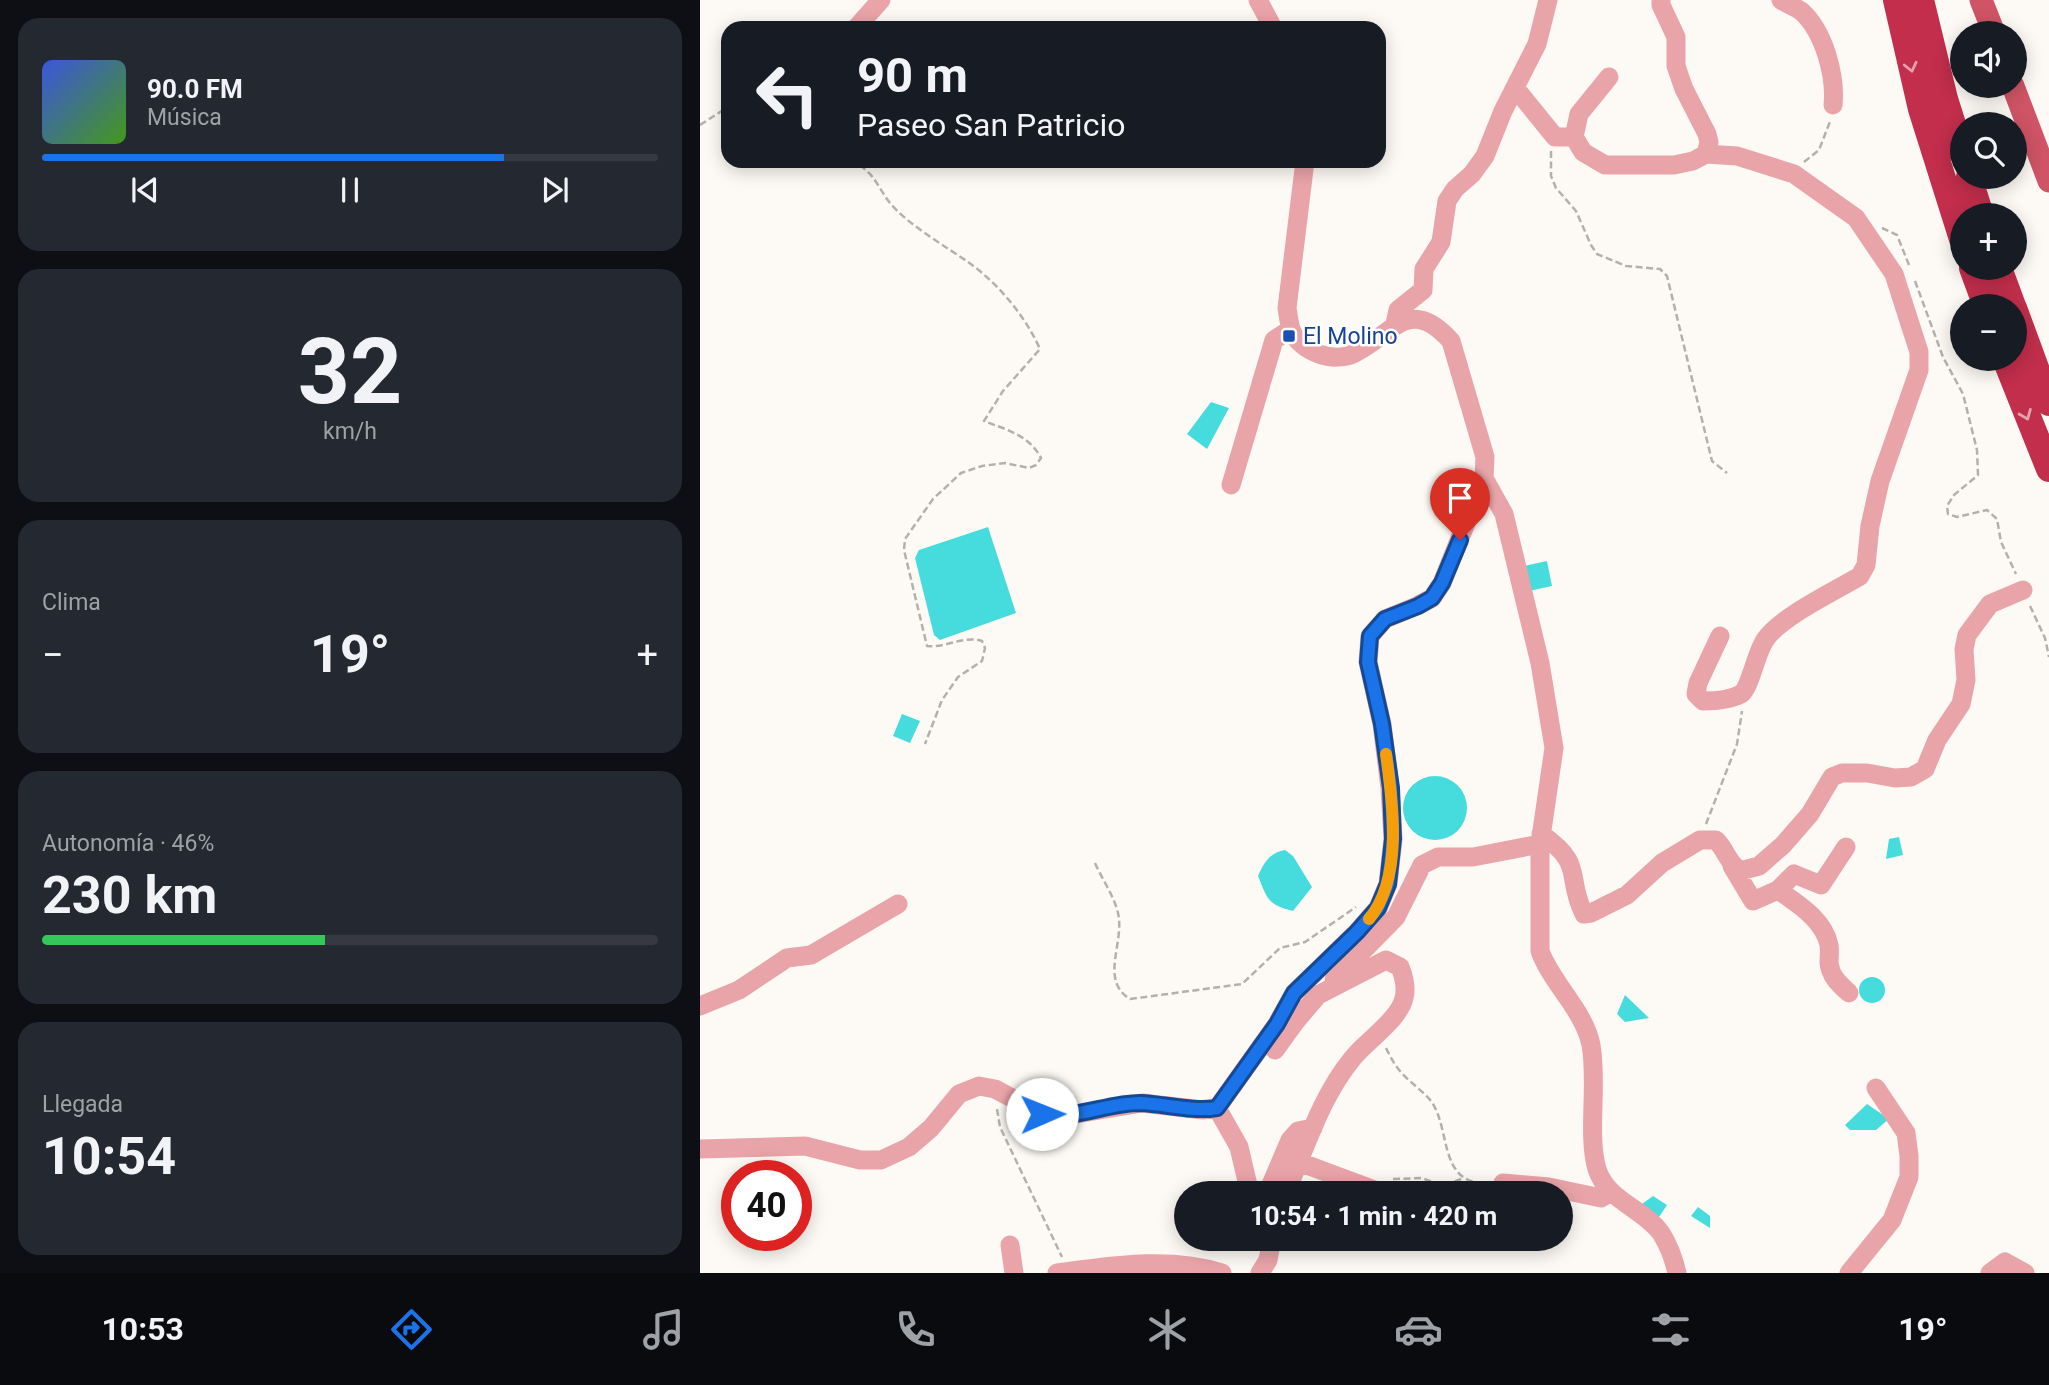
<!DOCTYPE html>
<html lang="es">
<meta charset="utf-8">
<style>
body{margin:0;font-family:Roboto,sans-serif;background:#242831;color:#f1f3f6;height:100vh;display:flex;flex-direction:column;font-size:26px;white-space:nowrap}
*{box-sizing:border-box;margin:0}
p{font-size:23px;color:#9ea1a6}
.icon{flex:none;width:38px;height:38px;fill:none;stroke:currentColor;stroke-width:2;stroke-linecap:round;stroke-linejoin:round}
.map{position:relative;flex:1;overflow:hidden}
.details{display:flex;flex-direction:column;gap:18px;padding:18px;background:#0d0f14;width:700px}
.details>*{flex:none}
.banner{position:absolute;left:21px;top:21px;width:665px;height:147px;border-radius:21px;box-shadow:0 4px 18px #0003;background:#171b24;color:#f1f3f6;overflow:hidden}
.fabs{position:absolute;left:1250px;top:21px;display:grid;gap:14px}
.fabs a{display:grid;place-items:center;width:77px;height:77px;border-radius:50%;background:#171b24;box-shadow:0 4px 18px #0003;font-size:35px}
.speed{position:absolute;left:21px;top:1160px;display:flex;gap:14px;font-size:35px;font-weight:700;text-align:center}
.speed>*{display:grid;place-content:center;width:91px;height:91px;border-radius:50%;background:#171b24;box-shadow:0 4px 18px #0003;line-height:1}
.speed .limit{border:10px solid #d22;background:#fff;color:#111}
.pin{position:absolute;display:grid;place-items:center;width:60px;height:60px;color:#fff;margin:-72px -30px;border-radius:50% 50% 50% 0;rotate:-45deg;box-shadow:0 0 7px #0007}
.pin .icon{rotate:45deg}
.me{position:absolute;width:77px;margin:-38px;rotate:89deg;stroke-linejoin:round;filter:drop-shadow(0 0 5px #0008)}
.turn{display:flex;align-items:center;gap:24px;height:147px;padding:0 21px;font-size:32px}
.turn .icon{width:91px;height:91px;stroke-width:2.5}
.turn b{display:block;font-size:49px;line-height:60px}
.big{font-size:52px;font-weight:700;line-height:1.1}
.details .card{flex:1;display:flex;flex-direction:column;justify-content:center;gap:10px;min-width:0;padding:0 24px;border-radius:21px;background:#242831}
.details .dial{align-items:center;gap:0}
.dial b{font-size:91px;line-height:1}
.song{display:flex;align-items:center;gap:21px}
.cover{width:84px;height:84px;border-radius:10px;background:linear-gradient(135deg,hsl(230 70% 55%),hsl(100 70% 35%))}
.played{height:7px;border-radius:4px;background:linear-gradient(90deg,#1a73e8 75%,#363941 75%)}
.keys{display:flex;justify-content:space-around;direction:ltr}
.heat{display:flex;justify-content:space-between;align-items:center;font-size:38px;direction:ltr}
.charge{height:10px;border-radius:5px;background:linear-gradient(90deg,#34c759 46%,#363941 0)}
.trip{position:absolute;left:474px;top:1181px;width:399px;height:70px;border-radius:35px;background:#171b24;box-shadow:0 4px 18px #0003;font-weight:700;line-height:70px;text-align:center}
.tabs{display:flex;height:112px;justify-content:space-around;align-items:center;background:#090b0e;color:#9ea1a6}
.tabs .icon{width:49px;height:49px}
.tabs .active{color:#1a73e8}
.tabs b{font-size:32px;color:#f1f3f6}
main{display:flex;flex:1;min-height:0}
.map>svg:first-child{display:block}
.water{fill:#46dcdd}
.lines{fill:none;stroke-linecap:round;stroke-linejoin:round}
.path{stroke:#b3b1ad;stroke-width:2.5;stroke-dasharray:7 3.5;stroke-linecap:butt}
.minor{stroke:#e9a4a9;stroke-width:19}
.major{stroke:#cf5465;stroke-width:23}
.highway{stroke:#c22e4c;stroke-width:26}
.oneway{stroke:#e4a1ae}
.route-casing{stroke:#114b97;stroke-width:18}
.route{stroke:#1a73e8;stroke-width:12}
.slow{stroke:#f59e0b;stroke-width:12}
.transit-dot{fill:#1a4fb4;stroke:#fff;stroke-width:2.5}
.labels{text-anchor:middle;stroke-width:5;stroke-linejoin:round;paint-order:stroke}
.transit-label{font-size:23px;fill:#164399;stroke:#fff;text-anchor:start}
</style>
<main>
<section class="details">
<div class="card">
<div class="song"><i class="cover"></i><div><b>90.0 FM</b><p>Música</p></div></div>
<div class="played"></div>
<div class="keys"><svg class="icon" aria-label="previous" viewBox="0 0 24 24"><path d="M18 5L8 12l10 7zM5 5v14"/></svg><svg class="icon" aria-label="pause" viewBox="0 0 24 24"><path d="M8 5v14M16 5v14"/></svg><svg class="icon" aria-label="next" viewBox="0 0 24 24"><path d="M6 5l10 7-10 7zM19 5v14"/></svg></div>
</div>
<div class="card dial"><b>32</b><p>km/h</p></div>
<div class="card"><p>Clima</p>
<div class="heat"><a>−</a><b class="big">19°</b><a>+</a></div>
</div>
<div class="card"><p>Autonomía · 46%</p><b class="big">230 km</b><div class="charge"></div></div>
<div class="card"><p>Llegada</p><b class="big">10:54</b></div>
</section>
<div class="map">
<svg width="1349" height="1273" viewBox="0 0 1349 1273">
<rect width="100%" height="100%" fill="#fdfaf5"/>
<path class="water" d="M511 402 529 408 507 449 487 434Z
M288 527 316 613 240 640 234 635 215 558 219 550Z
M847 561 852 586 829 591 824 566Z
M202 714 220 721 210 743 193 736Z
M703 808a32 32 0 1 1 64 0a32 32 0 1 1-64 0Z
M1199 837 1203 855 1186 859 1189 839Z
M585 850 593 856 612 887 593 911C567 904 568 900 558 876 564 862 571 852 585 850Z
M1159 990a13 13 0 1 1 26 0a13 13 0 1 1-26 0Z
M925 995 949 1018 925 1022 917 1014Z
M1167 1104 1189 1119 1176 1130H1150L1145 1125Z
M953 1196 967 1205 959 1217 942 1204Z
M998 1207 1010 1216V1228L991 1216Z"/>
<g class="lines">
<path class="path" d="M0 125 28 107
M851 151V176L856 188 876 211 891 245 897 254 926 266 960 269 967 276 1012 461 1027 473
M150 161C174 170 176 185 190 203 207 224 245 246 268 262 299 284 325 316 340 349L303 391 284 421C307 430 329 435 341 458L336 465 329 468 305 463 282 466 261 473 233 499 205 539 204 550 227 646C246 648 264 635 282 641L285 648 282 661 258 677 242 700 225 744
M1104 162 1119 150 1131 119
M1182 228 1197 235 1209 265
M1215 281 1243 357 1263 394 1277 450 1278 475 1254 495 1247 506 1248 514 1257 517 1287 510 1297 519 1301 542 1316 574
M1330 606 1345 638 1349 657
M1006 824 1037 744 1042 711
M395 863C402 879 414 896 418 913 425 943 399 980 430 999L542 984 580 948 605 942 656 907
M686 1048C690 1056 694 1064 700 1071 709 1082 722 1090 731 1101 751 1128 738 1184 786 1183
M297 1109 300 1127 362 1257
M693 1179 722 1178 737 1184 753 1182 764 1178"/>
<path class="minor" d="M558 0 573 28
M1081 0C1087 4 1095 7 1101 11 1124 31 1136 76 1133 105
M156 28 181 0
M816 89 855 137H874L879 114 909 77
M874 137 883 152 905 165H974L993 161 1006 154 1009 142 1007 134 984 89 976 66V37L961 5V0
M1006 154 1037 156 1094 174 1156 218 1194 274 1219 352V370L1180 481 1170 526 1166 565 1160 576C1135 591 1080 617 1065 640 1056 653 1050 688 1041 694 1030 700 1015 701 1003 701L996 694 998 683 1020 636
M605 161 587 308C588 314 589 323 591 329 599 352 634 364 655 353 692 335 709 294 751 341L785 457 784 478 804 514 840 663 854 748 840 844V951C852 984 884 1010 891 1045 898 1083 887 1136 897 1169 907 1201 943 1208 961 1233 968 1244 974 1260 977 1273
M695 324 698 310 723 290 724 269 741 242 747 201 755 189 772 174 785 156 803 111 837 44 848 0
M531 485 574 340 591 329
M841 834C886 865 865 876 884 914L891 913 927 895 962 863 1000 840H1016C1026 850 1028 863 1040 871L1059 866 1083 845 1110 814 1132 777 1142 773H1167L1195 778 1211 777 1225 769 1237 740 1261 704 1266 680 1264 649 1267 635 1290 604 1323 590
M1032 866 1053 901 1078 890 1094 874 1121 885 1146 847
M1078 890C1098 904 1124 920 1129 945 1130 951 1129 957 1129 962 1130 976 1139 984 1149 993
M634 980 696 917 722 865 738 857H773L840 844
M0 1006 39 990 87 958 111 955 198 904
M575 1050 596 1021 618 995 686 960 700 967C704 977 707 987 704 998 699 1020 666 1041 652 1059 620 1098 606 1148 585 1194
M517 1108 539 1147 550 1194
M0 1149 105 1146 160 1160H181L209 1147 231 1128 259 1094 279 1086 295 1089 342 1114 358 1117 442 1103 503 1110 517 1108 577 1024 594 993 657 932 678 908 688 884 693 839 690 788 682 724 668 662 670 636 685 619 717 606 732 598 742 583 784 478
M599 1162 685 1194
M803 1183 849 1187 901 1198 910 1192
M567 1194 590 1140 598 1131 613 1128
M310 1245 314 1273
M357 1273C410 1266 470 1256 522 1273
M560 1273 568 1260 572 1239
M1149 1273 1192 1220 1209 1177V1156L1206 1133 1176 1088
M1290 1273 1305 1262 1325 1273"/>
<path class="major" d="M1281 0 1294 33
M1313 86 1349 181"/>
<path class="highway" d="M1196 0 1221 109 1262 239
M1221 0 1245 99 1262 153
M1269 177 1281 215
M1272 268 1286 306
M1299 268 1313 306
M1314 308 1349 403
M1305 359 1349 469"/>
</g>
<defs><path id="oneway-chevron" d="M-2-3.5L2.5 0L-2 3.5" fill="none" stroke-width="1.6" stroke-linecap="round" stroke-linejoin="round" transform="scale(1.75)"/></defs>
<g class="oneway">
<use href="#oneway-chevron" transform="translate(1211 67) rotate(77)"/>
<use href="#oneway-chevron" transform="translate(1326 415) rotate(68)"/>
</g>
<g class="lines">
<g class="route-casing">
<path id="route" d="M342 1114C375 1120 407 1103 440 1103 466 1104 491 1112 517 1108L577 1024 594 993 657 932 678 908 688 884 693 839 691 788 682 724 668 662 670 636 685 619 718 606 732 598 742 583 760 540"/>
</g>
<use href="#route" class="route"/>
<path class="slow" d="M669 919C703 879 693 803 686 754"/>
</g>
<rect class="transit-dot" x="582" y="329" width="14" height="14" rx="3.5"/>
<g class="labels">
<g class="transit-label">
<text x="603" y="344">El Molino</text>
</g>
</g>
</svg>
<div class="fabs">
<a><svg class="icon" aria-label="sound" viewBox="0 0 24 24"><path d="M4 9h4l5-4v14l-5-4H4zM17 9q2 3 0 6"/></svg></a>
<a><svg class="icon" aria-label="search" viewBox="0 0 24 24"><circle cx="10" cy="10" r="6"/><path d="M15 15l6 6"/></svg></a>
<a>+</a>
<a>−</a>
</div>
<div class="speed"><div class="limit">40</div></div>
<div class="pin" style="left:760px;top:540px;background:#d93025"><svg class="icon" aria-label="arrive" viewBox="0 0 24 24"><path d="M6 21V4h12l-3 4 3 4H6"/></svg></div>
<svg class="me" style="left:342px;top:1114px" viewBox="-20 -20 40 40"><circle r="19" fill="#fff"/><path d="M0-13L10 11 0 6-10 11z" fill="#1a73e8"/></svg>
<div class="trip">10:54 · 1 min · 420 m</div>
<div class="banner">
<div class="turn"><svg class="icon" aria-label="left" viewBox="0 0 24 24"><path d="M17 20v-9H6M10 6l-5 5 5 5"/></svg><div><b>90 m</b>Paseo San Patricio</div></div>
</div>
</div>
</main>
<nav class="tabs">
<b>10:53</b>
<svg class="icon active" aria-label="directions" viewBox="0 0 24 24"><path d="M12 3l9 9-9 9-9-9zM9 14v-3h6M13 9l2 2-2 2"/></svg>
<svg class="icon" aria-label="music" viewBox="0 0 24 24"><path d="M9 18V5l10-2v13"/><circle cx="6" cy="18" r="3"/><circle cx="16" cy="16" r="3"/></svg>
<svg class="icon" aria-label="phone" viewBox="0 0 24 24"><path d="M5 4h4l2 5-3 2q2 4 5 5l2-3 5 2v4C11 20 4 13 5 4z"/></svg>
<svg class="icon" aria-label="climate" viewBox="0 0 24 24"><path d="M12 3v18M4 7l16 10M4 17L20 7"/></svg>
<svg class="icon" aria-label="car" viewBox="0 0 24 24"><path d="M5 17H2v-5l4-1 3-4h7l3 4 3 1v5h-3M9 17h6M6 11h13"/><circle cx="7" cy="17" r="2"/><circle cx="17" cy="17" r="2"/></svg>
<svg class="icon" aria-label="filters" viewBox="0 0 24 24"><path d="M4 7h16M4 17h16"/><circle cx="9" cy="7" r="2"/><circle cx="15" cy="17" r="2"/></svg>
<b>19°</b>
</nav>
